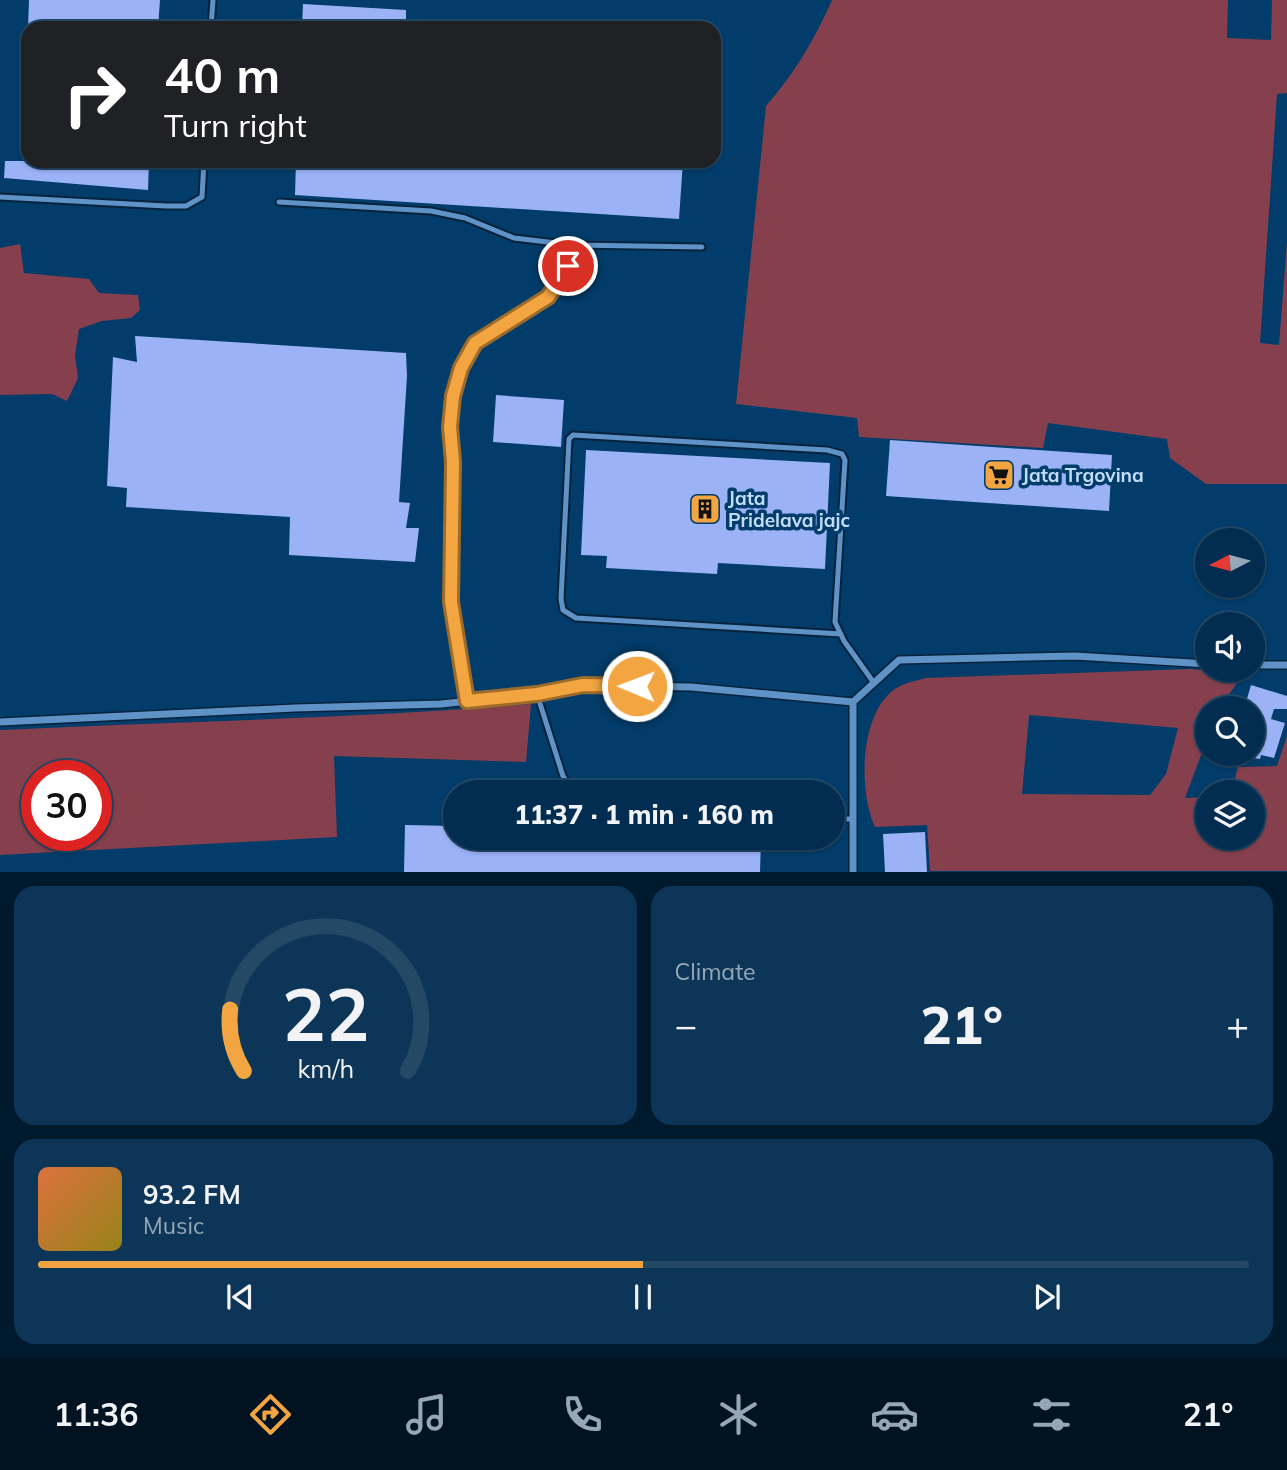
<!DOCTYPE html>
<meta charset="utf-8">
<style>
body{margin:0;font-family:Mulish,sans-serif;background:#0c3557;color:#f1f3f6;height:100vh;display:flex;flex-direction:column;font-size:26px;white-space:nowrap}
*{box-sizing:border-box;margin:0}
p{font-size:23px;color:#96a8b7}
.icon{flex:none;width:38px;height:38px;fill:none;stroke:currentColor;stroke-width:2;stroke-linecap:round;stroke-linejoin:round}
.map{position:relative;height:872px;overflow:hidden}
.side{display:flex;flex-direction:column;gap:14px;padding:14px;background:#01192c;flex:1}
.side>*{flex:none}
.banner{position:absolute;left:21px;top:21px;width:700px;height:147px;border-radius:21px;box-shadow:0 2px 5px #0004,0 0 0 2px #234967;background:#202124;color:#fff;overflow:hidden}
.needle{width:46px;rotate:264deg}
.fabs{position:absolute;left:1195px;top:528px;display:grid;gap:14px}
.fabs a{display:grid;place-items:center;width:70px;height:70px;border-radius:50%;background:#022d50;box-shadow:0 2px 5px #0004,0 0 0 2px #234967;font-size:35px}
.speed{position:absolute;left:21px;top:760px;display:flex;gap:14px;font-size:35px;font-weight:700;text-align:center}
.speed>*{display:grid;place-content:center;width:91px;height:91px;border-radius:50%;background:#022d50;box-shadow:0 2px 5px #0004,0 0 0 2px #234967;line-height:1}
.speed .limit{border:10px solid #d22;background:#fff;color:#111}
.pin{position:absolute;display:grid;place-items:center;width:60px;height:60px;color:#fff;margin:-30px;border:4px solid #fff;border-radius:50%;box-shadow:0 2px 7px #0007}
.me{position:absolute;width:77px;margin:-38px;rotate:271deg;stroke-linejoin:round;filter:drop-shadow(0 0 5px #0008)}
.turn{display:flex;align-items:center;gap:24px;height:147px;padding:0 28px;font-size:32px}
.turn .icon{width:91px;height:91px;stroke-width:2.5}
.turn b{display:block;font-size:49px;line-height:60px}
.big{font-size:52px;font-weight:800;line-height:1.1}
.side .card{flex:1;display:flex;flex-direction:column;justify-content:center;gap:10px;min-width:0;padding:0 24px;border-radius:21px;background:#0c3557}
.side .dial{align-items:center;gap:0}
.dial svg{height:182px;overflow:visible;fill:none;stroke:#234967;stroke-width:7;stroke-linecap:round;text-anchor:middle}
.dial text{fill:#f1f3f6;stroke:none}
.song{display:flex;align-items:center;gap:21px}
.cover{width:84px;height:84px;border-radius:10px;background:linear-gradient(135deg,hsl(20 70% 55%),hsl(50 70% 35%))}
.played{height:7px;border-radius:4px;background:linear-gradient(90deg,#f2a540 50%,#234967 50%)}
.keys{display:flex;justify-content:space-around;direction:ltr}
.heat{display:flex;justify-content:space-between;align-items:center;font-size:38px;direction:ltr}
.side .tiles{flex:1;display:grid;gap:14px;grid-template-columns:1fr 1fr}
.card:last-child{grid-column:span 2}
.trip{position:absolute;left:443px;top:780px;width:402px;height:70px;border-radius:35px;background:#022d50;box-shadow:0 2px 5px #0004,0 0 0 2px #234967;font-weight:800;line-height:70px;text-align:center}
.tabs{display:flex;height:112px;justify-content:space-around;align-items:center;background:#011220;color:#96a8b7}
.tabs .icon{width:49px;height:49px}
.tabs .on{color:#f2a540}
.tabs b{font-size:32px;color:#f1f3f6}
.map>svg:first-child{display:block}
.green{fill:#86404d;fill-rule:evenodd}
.building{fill:#9bb2f7}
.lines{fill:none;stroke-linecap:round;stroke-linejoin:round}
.lane-casing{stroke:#07233c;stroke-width:9}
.street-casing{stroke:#07233c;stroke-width:10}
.lane{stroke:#5f93c8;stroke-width:5}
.street{stroke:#5f93c8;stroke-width:7}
.route-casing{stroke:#9d6b2a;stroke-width:18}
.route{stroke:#f2a540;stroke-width:12}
.labels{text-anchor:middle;stroke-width:7;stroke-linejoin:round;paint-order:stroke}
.poi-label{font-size:19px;font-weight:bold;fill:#c2dcf9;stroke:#023c6a;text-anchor:start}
</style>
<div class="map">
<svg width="1287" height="872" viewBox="0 0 1287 872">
<rect width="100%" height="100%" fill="#023c6a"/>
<path class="green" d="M832 0H1228L1227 38 1271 40 1272 0H1287V93L1277 94 1260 343 1279 345 1287 242V484H1206L1170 458 1167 439 1048 423 1043 448 859 437 857 418 736 404 766 106C794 74 815 39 832 0Z
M20 244 24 273 89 279 99 293 138 295 140 310 131 318 102 321 79 329 75 355 78 378 67 401 52 394 0 395V248Z
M1190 669 1212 671 1239 680 1219 709H1208L1207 739 1185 798 1207 797 1208 838H1253V793H1218L1233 786 1238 767 1277 766 1287 736V871H930L927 825 875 827C859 793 860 725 887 696 897 684 912 682 926 678ZM1029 716 1030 715 1178 728 1166 774 1150 795 1022 794Z
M531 704 526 762 334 756 337 837 0 855V730C177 721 355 719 531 704ZM96 775V835H37V775Z"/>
<path class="building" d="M29 0H160L158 28H28Z
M303 4 406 10V28H302Z
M5 161H149L148 190 4 178Z
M296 161H683L679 219 295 195Z
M135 336 406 353 407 376 399 502 410 503 406 528H419L415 562 289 555 290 517 126 507 127 488 107 486 113 357 137 362Z
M496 395 564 400 561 447 493 442Z
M890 440 1112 455 1109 511 886 496Z
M586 450 830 463 825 569 718 563 717 574 606 568 607 556 581 555Z
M1251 685 1287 696V709H1274L1271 719 1285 723 1274 758 1261 755 1260 759 1253 758V709H1244Z
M405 825 455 826V838H761L760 872H404Z
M925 832 927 872H885L883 834Z"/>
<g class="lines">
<g class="lane-casing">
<path id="lane" d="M211 28 213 0
M0 197 166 206H186L202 197 204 161
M279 202 431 211 465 218 514 238 573 245 702 247
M841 634 576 618 563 610 561 599 569 439 573 435 827 450 842 454 845 460 835 622 844 641 874 683
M537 694 563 776 574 793
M467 701 451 602 453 462 450 427 453 396 461 368 475 343 548 297 568 266 573 245
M488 786 563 793
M833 819H852"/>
</g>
<g class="street-casing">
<path id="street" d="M1253 665H1287
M0 722 295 708 441 704 537 694 583 685 691 687 853 702
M853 872V702L899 660 1075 656 1208 664"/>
</g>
<use href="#lane" class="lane"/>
<use href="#street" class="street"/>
</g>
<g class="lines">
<g class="route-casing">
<path id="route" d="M568 266 548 297 475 343 461 368 453 396 450 427 453 462 451 602 467 701 537 694 583 685 637 686"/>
</g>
<use href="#route" class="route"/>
</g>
<defs>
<g id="supermarket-square" transform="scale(1.575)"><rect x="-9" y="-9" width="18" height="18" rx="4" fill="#f2a540" stroke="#023c6a"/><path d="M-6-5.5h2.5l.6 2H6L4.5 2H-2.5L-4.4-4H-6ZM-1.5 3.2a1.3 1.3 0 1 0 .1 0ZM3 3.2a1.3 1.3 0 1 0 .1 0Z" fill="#111"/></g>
<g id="building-square" transform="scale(1.575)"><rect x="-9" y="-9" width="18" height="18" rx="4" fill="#f2a540" stroke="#023c6a"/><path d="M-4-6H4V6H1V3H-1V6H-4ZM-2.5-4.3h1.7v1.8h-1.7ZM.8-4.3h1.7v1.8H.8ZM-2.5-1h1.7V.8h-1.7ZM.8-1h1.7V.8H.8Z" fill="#111"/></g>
</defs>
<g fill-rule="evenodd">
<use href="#supermarket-square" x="999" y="475"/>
<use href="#building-square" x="705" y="509"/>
</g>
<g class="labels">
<g class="poi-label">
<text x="1022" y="482">Jata Trgovina</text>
<text x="728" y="505">Jata<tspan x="728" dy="22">Pridelava jajc</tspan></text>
</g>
</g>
</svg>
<div class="fabs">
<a><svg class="needle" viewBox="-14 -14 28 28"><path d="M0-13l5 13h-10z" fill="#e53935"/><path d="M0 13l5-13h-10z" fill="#96a8b7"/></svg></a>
<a><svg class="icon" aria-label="sound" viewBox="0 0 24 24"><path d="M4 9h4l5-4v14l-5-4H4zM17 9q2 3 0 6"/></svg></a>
<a><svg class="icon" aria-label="search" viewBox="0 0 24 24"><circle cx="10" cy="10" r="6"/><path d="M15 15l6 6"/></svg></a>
<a><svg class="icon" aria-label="layers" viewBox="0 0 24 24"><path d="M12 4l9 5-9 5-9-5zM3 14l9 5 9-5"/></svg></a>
</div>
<div class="speed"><div class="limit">30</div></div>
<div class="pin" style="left:568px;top:266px;background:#d93025"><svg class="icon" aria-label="arrive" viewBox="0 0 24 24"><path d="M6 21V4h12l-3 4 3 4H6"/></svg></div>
<svg class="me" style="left:637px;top:686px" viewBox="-20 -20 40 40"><circle r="17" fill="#f2a540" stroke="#fff" stroke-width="3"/><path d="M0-11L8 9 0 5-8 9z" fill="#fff"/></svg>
<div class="trip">11:37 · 1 min · 160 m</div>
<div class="banner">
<div class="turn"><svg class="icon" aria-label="right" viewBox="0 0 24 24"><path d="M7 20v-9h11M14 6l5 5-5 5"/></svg><div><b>40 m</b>Turn right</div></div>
</div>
</div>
<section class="side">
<div class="tiles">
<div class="card dial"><svg viewBox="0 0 100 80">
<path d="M14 69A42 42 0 1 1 86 69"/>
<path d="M14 69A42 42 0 0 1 8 42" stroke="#f2a540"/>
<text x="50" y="56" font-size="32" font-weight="700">22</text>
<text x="50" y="72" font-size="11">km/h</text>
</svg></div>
<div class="card"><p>Climate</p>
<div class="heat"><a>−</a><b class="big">21°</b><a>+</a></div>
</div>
<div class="card">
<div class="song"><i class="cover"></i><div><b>93.2 FM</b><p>Music</p></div></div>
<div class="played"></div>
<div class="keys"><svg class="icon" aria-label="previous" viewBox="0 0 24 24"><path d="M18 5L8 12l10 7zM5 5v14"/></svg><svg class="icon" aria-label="pause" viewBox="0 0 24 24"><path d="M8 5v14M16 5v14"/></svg><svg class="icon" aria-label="next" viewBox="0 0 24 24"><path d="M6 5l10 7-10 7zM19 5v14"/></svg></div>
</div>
</div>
</section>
<nav class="tabs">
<b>11:36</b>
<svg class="icon on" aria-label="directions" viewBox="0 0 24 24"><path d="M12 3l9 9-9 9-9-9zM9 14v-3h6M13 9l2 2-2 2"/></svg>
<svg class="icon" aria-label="music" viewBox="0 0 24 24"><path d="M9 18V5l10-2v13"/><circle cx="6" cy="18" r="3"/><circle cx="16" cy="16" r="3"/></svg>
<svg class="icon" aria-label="phone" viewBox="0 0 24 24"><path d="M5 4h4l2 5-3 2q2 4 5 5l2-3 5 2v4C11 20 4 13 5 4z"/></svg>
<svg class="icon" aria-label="climate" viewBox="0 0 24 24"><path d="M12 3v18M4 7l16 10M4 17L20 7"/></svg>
<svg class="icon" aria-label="car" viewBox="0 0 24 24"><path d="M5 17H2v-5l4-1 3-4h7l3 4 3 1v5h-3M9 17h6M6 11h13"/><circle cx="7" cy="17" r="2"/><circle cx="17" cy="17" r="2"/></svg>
<svg class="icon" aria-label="filters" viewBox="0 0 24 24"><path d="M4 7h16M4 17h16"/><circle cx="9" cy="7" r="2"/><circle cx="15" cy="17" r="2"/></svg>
<b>21°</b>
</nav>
